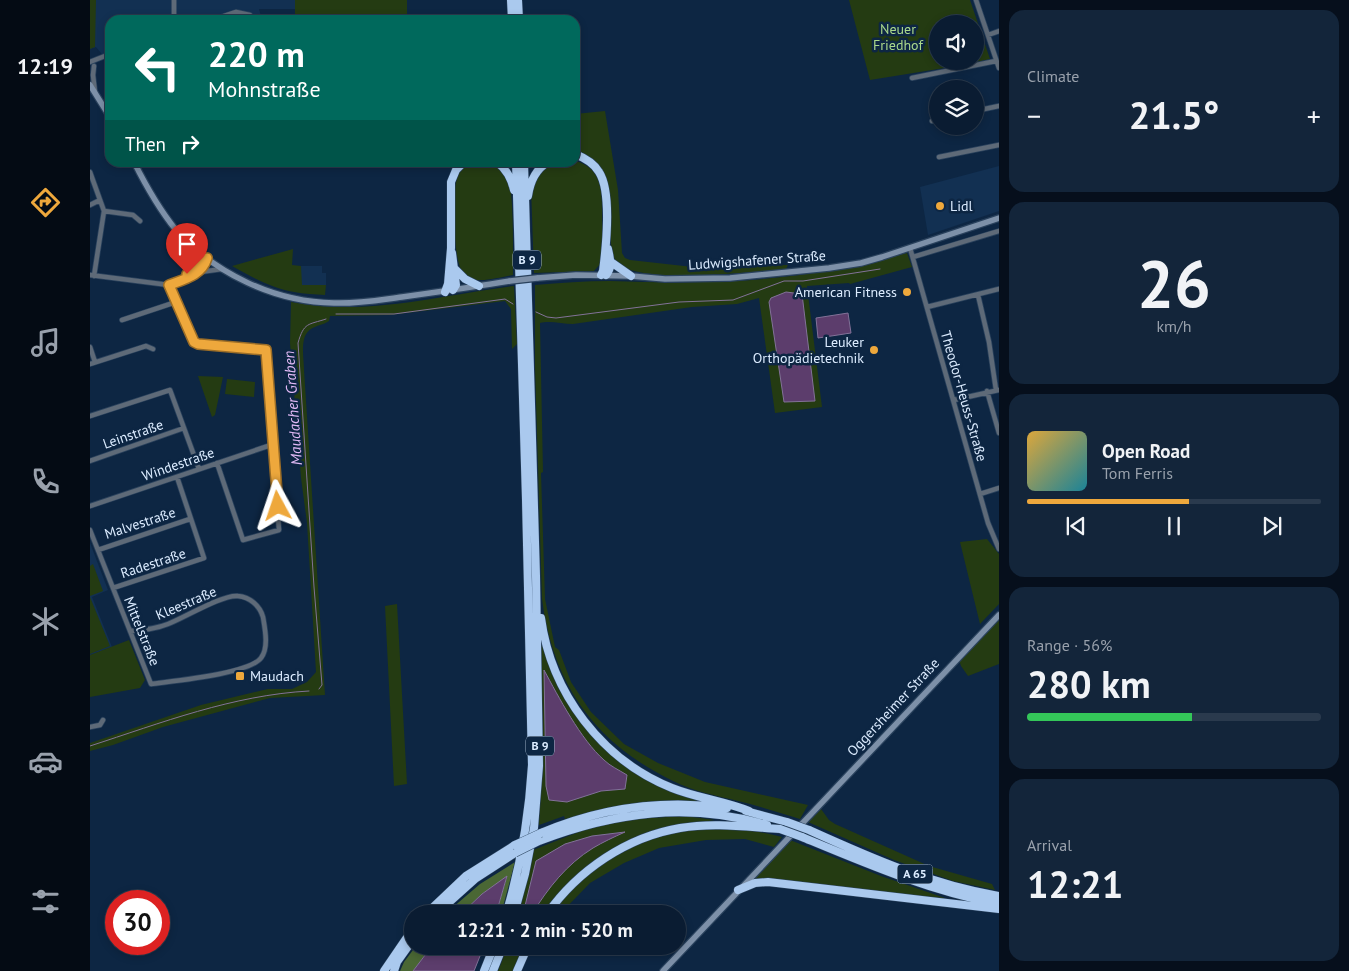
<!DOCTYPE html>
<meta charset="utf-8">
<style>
body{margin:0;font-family:"PT Sans",sans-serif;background:#13253a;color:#f1f3f6;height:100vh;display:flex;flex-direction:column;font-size:19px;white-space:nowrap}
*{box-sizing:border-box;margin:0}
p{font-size:16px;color:#99a1ac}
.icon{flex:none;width:28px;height:28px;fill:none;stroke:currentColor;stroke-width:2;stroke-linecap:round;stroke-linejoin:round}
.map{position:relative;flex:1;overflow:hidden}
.side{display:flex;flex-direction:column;gap:10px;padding:10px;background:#060f1c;width:350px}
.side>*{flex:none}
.banner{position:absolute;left:15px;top:15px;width:475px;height:152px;border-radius:15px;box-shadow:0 2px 8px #0003,0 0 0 1px #2a3a4d;background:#00695c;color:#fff;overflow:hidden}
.tools{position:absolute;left:839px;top:15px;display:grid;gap:10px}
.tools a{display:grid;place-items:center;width:55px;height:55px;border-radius:50%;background:#0a1c32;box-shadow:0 2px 8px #0003,0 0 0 1px #2a3a4d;font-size:25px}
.speed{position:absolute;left:15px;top:890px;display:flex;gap:10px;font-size:25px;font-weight:700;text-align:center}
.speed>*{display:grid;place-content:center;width:65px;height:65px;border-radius:50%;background:#0a1c32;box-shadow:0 2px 8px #0003,0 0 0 1px #2a3a4d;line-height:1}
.speed .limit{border:8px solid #d22;background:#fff;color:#111}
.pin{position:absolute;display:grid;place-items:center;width:42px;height:42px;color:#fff;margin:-51px -21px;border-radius:50% 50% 50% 0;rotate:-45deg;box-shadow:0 0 5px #0007}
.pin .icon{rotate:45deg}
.me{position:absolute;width:55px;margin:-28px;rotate:355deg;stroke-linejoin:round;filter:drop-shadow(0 0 4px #0008)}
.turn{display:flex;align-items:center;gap:18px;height:105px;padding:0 20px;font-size:22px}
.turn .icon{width:65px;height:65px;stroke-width:2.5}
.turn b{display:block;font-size:35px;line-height:42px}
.then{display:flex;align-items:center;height:48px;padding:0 20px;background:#0003;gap:10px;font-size:19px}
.big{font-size:38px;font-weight:700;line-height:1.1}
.side .widget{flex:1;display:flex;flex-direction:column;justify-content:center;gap:8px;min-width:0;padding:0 18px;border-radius:15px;background:#13253a}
.side .dial{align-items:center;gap:0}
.dial b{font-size:65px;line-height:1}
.song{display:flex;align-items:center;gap:15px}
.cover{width:60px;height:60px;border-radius:8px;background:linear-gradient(135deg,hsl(40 70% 55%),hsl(190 70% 35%))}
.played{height:5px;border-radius:2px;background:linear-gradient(90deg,#eea83c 55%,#2a3a4d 55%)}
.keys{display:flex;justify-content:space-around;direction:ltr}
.heat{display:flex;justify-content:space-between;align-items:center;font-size:28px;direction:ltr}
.charge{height:8px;border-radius:4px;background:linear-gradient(90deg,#34c759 56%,#2a3a4d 0)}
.trip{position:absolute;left:314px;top:905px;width:282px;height:50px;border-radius:25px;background:#0a1c32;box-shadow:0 2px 8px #0003,0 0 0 1px #2a3a4d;font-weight:700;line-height:50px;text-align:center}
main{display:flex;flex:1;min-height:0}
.tab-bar{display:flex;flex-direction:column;width:90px;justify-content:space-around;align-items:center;background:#040b14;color:#99a1ac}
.tab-bar .icon{width:35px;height:35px}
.tab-bar .selected{color:#eea83c}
.tab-bar b{font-size:22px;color:#f1f3f6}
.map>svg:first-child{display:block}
.built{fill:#123052}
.green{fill:#243b12;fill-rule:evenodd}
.forest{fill:#4a6734}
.water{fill:#5c3d6c;stroke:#827298}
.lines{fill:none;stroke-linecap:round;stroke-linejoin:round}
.stream{stroke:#827298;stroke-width:1}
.street-casing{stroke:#2a425d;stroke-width:6}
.secondary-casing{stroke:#2a425d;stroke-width:8}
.highway-casing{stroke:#2a425d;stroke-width:9}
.street{stroke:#5e6a78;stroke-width:4.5}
.secondary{stroke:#7d90a8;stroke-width:5.5}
.highway{stroke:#aac9ee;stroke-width:8}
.secondary-bridge-casing{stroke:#2a425d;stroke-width:8;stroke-linecap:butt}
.highway-bridge-casing{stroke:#2a425d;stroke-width:9;stroke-linecap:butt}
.secondary-bridge{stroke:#7d90a8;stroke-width:5.5}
.highway-bridge{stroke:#aac9ee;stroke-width:8}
.route-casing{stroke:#9b6d27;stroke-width:12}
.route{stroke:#eea83c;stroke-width:9}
.poi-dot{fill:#eea83c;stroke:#0d2643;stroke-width:2}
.labels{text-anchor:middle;stroke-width:5;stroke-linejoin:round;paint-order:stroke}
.shield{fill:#0d2643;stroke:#9eb1c7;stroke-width:1}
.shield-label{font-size:12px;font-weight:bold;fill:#dcecff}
.park-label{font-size:14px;fill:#aad88b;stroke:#0d2643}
.poi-label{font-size:14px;fill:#dcecff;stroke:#0d2643;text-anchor:start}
.street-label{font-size:14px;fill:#dcecff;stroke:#0d2643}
.water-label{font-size:15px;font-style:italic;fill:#e0b9f5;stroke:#0d2643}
</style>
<main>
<nav class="tab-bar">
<b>12:19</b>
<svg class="icon selected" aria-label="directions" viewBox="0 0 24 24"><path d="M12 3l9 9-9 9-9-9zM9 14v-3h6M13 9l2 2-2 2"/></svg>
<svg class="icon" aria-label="music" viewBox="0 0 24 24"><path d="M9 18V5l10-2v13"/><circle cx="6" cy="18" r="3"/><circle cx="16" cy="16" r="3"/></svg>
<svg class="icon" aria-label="phone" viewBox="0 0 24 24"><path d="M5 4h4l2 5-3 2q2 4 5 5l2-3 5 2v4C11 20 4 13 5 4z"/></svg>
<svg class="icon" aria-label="climate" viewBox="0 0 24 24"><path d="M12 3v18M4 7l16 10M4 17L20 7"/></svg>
<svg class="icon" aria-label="car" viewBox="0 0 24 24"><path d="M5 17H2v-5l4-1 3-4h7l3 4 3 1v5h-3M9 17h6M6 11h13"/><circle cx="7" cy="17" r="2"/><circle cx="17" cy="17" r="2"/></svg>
<svg class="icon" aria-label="filters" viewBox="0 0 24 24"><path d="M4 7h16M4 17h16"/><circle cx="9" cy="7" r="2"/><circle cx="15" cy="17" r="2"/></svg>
</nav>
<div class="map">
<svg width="909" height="971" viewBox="0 0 909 971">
<rect width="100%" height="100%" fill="#0d2643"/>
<path class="built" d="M0 0H205V9H169L172 20H20V63L16 64 11 53 6 47 0 49Z
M909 166V211L838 235 830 187Z
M211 266H232V273H236V285H211Z
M0 543 18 590 2 597 22 647 0 655Z"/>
<path class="green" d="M0 0H6L5 47 0 49Z
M205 0H317V20H205Z
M759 0H880L900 59 873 65 780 80ZM848 24H885V61H848Z
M515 111 528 190 532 253 535 258 540 260 603 267 698 265 696 269C661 272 556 284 530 265 524 261 523 255 522 249 516 214 531 162 485 151V114Z
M485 161C514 168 512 195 512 219 513 234 512 248 511 263L504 271 444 273 441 188 444 179 461 163 485 162Z
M401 162C407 165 415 173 418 178 424 190 423 257 423 275 410 277 389 284 377 277 374 274 370 269 369 264 364 249 360 184 370 172 378 162 389 163 401 162Z
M203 249 202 265 211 266 212 285H236L235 295C225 294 214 294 204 292 182 288 161 277 142 266Z
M817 253 822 267 760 284 759 283 717 286 732 407 685 413 669 298 647 304 602 307 483 324C472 324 460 320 450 323L453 472 451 473 455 599 465 647 469 650 481 682 501 712 534 744 568 763 615 782 718 805 710 819C690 813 669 806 648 801 627 796 603 791 583 781 505 743 463 685 452 599L445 367V285C470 283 495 281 520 281 552 282 583 283 615 282 683 281 752 271 817 253Z
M424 286 427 344 422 349 421 309 415 301 300 315 240 316 239 321C233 325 227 325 221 329 209 336 214 358 214 370L235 695 180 698 73 727 23 745 0 751V743L111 705 178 689H202L217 682 226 672 217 523 211 478 200 343 201 302C277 317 350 295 424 286Z
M108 376 133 377 125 415 122 417Z
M137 379 165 382 164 397 135 394Z
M897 539 909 554V604L890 624 870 542Z
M3 564 13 591 0 596V566Z
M0 597 20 646 0 654Z
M307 604 317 784 304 786 295 606Z
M909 620V664L878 676 871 666 869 660Z
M39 640 55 680 50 688 0 697V655Z
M451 645 455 650 476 699 500 734 524 756 559 781 616 801H572L528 806 475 819 474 816 449 825 453 751ZM455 671C470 700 489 738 513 760 520 766 529 770 536 775L535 789 511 791 477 802 456 786Z
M731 809 739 820 745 824 839 866 902 884 905 890 863 881 804 860 718 822Z
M595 816 625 820C608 823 589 824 573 829 521 843 485 870 454 914H442C458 888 476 865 502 848 512 842 523 838 533 832L502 836 446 861 433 914H427L443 850 499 828 543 819Z
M614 828C641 828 666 830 692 837L684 847 655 839 616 840 569 848 534 863 500 883 470 914H461L487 882 519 860 550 843 582 833Z
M700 840 791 876 858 899 677 879 659 882Z
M418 946H434L423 971H408Z"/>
<path class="forest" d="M425 862 411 914H406L417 877 392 894 371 914H355L390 884Z
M326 946H342L323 971H310L314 962Z"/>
<path class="water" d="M696 292 712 294 725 401 694 402 679 302 681 298Z
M758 313 761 333 728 338 726 318Z
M454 670C468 696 491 740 514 760 520 766 529 770 537 775L535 789 511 791 477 802 459 800 456 786Z
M535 832C524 837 513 842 503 848 477 864 458 888 442 914H433L446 861 475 844 502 836Z
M417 876 406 914H371L392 894Z
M342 946H394L384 971H323Z"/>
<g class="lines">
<path class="stream" d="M446 312 457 317 466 318 589 302 643 300 694 281H713L790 269
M246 314H304L415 299 423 304
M229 689 232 685 224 587 208 343C214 322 218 325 236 319
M0 746C71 723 143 695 219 691"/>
<g class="street-casing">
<path id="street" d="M886 0 909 68
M84 20V0
M122 20 146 12 160 15
M898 35 909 31
M0 62 20 54
M4 66 3 75 5 92
M822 78 906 61
M885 111 909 106
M842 121 848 119
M849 157 909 145
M0 172 14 211 4 276
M0 205 10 200
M14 211 43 215 50 221
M100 244 104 261 103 266
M820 248 898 523 909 549
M823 257 909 231
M110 272 115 265 117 257
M0 275 79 285 110 272 132 269
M96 277C100 268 108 261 117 257
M79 285 104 342 108 344 176 350 189 530 153 540 127 463
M888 295 899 342 906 390
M837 307 909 289
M32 320 86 302
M0 347 5 362
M0 364 56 346 63 349
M897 391 909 433
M864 400 909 390
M0 416 80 390 109 469
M0 461 94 428
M890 494 909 488
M0 506 184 444
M0 530 61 684C82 681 159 674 171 658 179 648 175 629 173 617 170 606 160 597 148 596 133 594 94 618 78 624 66 629 53 630 40 631
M8 550 100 519
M23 588 114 558 87 477
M0 727 10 725 13 720"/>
</g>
<g class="secondary-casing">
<path id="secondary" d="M0 85 20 117
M44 162C56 186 69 209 86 230 125 274 185 302 244 303 267 304 289 300 312 297 348 292 384 287 420 281
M447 278 486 275 541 276 575 279 640 278 739 268 771 263 792 257 909 218
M573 971 909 615"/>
</g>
<g class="highway-casing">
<path id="highway" d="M421 0 422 20
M428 0 429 20
M485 154C495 158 504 163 509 172 522 192 516 248 513 271L511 275
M407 162C417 170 421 178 424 190
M438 196C440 182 446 169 458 162
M521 262 541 276
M365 269 375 279 389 286
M513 271 516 275C523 267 520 259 518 249
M358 284 363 290 366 285 362 253
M355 292 358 284 361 248V182L366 170 374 162
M451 618C461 693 512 760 582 788 607 798 634 801 659 811
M656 811 697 822
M719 830C781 858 842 885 909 896
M451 833C510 808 573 799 637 808
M712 837C777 864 840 891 909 904
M449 841C525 812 598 802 677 825
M648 890 665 883 678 882 909 909
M336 914 376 876 425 845
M346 914 385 879 425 853
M416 914C431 865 439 815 442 765L436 500 426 162
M424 914 435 874 444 828 449 766 446 576 434 162
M457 914C488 870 537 837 590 828 624 822 657 827 690 829
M294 971 322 930
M304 971 307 962 322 941
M394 971 404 946
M403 971 413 946
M427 971 438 946"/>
</g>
<use href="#street" class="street"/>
<use href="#secondary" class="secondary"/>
<use href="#highway" class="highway"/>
<g class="secondary-bridge-casing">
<path id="secondary-bridge" d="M420 281 447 278"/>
</g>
<g class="highway-bridge-casing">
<path id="highway-bridge" d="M697 822 719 830
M690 829 712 837
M425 845 451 833
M425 853 449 841"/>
</g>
<use href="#secondary-bridge" class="secondary-bridge"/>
<use href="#highway-bridge" class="highway-bridge"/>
</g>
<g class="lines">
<g class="route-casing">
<path id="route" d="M97 274 110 260 117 258C112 275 95 279 79 285L104 342 108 344 176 350 188 506"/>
</g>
<use href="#route" class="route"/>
</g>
<g class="poi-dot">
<circle cx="850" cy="206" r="5"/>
<circle cx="817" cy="292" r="5"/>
<circle cx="784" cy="350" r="5"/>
<rect x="145" y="671" width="10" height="10" rx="2.5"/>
</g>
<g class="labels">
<g class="shield">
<rect x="423" y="250.5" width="28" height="19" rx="4"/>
<rect x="436" y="736.5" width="28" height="19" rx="4"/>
<rect x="807.5" y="864.5" width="35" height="19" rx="4"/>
</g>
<g class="shield-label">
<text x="437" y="264">B 9</text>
<text x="450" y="750">B 9</text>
<text x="825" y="878">A 65</text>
</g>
<g class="park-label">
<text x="808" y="34">Neuer<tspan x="808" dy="16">Friedhof</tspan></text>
</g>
<g class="poi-label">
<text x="860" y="211">Lidl</text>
<text x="807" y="297" text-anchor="end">American Fitness</text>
<text x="774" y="347" text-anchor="end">Leuker<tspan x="774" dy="16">Orthopädietechnik</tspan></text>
<text x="160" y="681">Maudach</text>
</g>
<g class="street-label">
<text transform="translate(667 260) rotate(-4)" y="5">Ludwigshafener Straße</text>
<text transform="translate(874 396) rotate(74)" y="5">Theodor-Heuss-Straße</text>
<text transform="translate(43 434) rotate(-19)" y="5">Leinstraße</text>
<text transform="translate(88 464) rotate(-19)" y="5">Windestraße</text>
<text transform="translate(50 523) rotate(-18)" y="5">Malvestraße</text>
<text transform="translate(63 563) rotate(-18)" y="5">Radestraße</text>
<text transform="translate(96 603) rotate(-23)" y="5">Kleestraße</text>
<text transform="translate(52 631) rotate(68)" y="5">Mittelstraße</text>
<text transform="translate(803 707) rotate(-47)" y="5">Oggersheimer Straße</text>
</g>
<g class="water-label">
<text transform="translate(203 408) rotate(-94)" y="5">Maudacher Graben</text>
</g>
</g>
</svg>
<div class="tools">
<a><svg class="icon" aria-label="sound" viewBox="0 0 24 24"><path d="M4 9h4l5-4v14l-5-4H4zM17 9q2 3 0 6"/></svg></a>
<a><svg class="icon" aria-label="layers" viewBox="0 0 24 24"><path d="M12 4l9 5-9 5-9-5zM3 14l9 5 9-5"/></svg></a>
</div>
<div class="speed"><div class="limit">30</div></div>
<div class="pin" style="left:97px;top:274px;background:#d93025"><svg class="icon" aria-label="arrive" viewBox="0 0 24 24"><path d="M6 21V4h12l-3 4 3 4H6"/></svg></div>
<svg class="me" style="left:188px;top:506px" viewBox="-20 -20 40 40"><path d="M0-17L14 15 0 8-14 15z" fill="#eea83c" stroke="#fff" stroke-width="4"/></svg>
<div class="trip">12:21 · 2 min · 520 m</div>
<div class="banner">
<div class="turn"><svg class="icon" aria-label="left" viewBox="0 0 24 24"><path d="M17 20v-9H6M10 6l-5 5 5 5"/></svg><div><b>220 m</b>Mohnstraße</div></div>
<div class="then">Then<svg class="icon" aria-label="right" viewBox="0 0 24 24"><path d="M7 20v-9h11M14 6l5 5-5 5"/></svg></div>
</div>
</div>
<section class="side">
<div class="widget"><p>Climate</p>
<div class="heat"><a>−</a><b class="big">21.5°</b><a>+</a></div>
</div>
<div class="widget dial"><b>26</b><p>km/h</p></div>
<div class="widget">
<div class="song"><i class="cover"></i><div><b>Open Road</b><p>Tom Ferris</p></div></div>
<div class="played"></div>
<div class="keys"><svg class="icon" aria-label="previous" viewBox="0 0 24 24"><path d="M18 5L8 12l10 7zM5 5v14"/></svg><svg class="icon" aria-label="pause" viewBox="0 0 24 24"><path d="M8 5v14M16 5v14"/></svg><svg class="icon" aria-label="next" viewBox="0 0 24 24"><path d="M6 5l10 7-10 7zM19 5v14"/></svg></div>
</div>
<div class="widget"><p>Range · 56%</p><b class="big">280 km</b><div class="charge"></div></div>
<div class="widget"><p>Arrival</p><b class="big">12:21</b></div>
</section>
</main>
